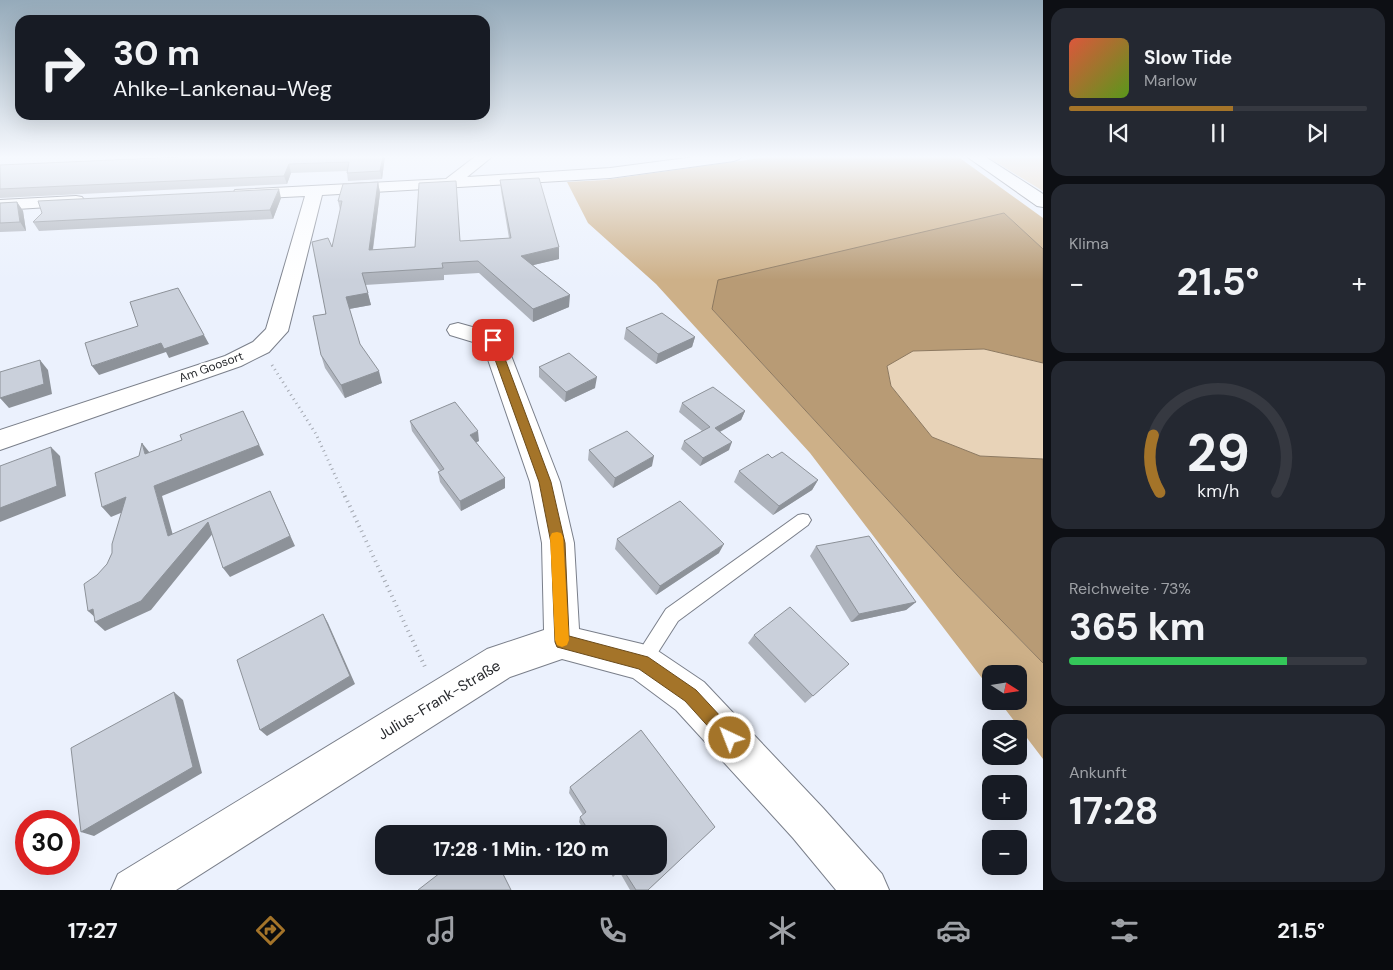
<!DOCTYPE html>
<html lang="de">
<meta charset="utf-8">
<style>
body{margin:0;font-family:"DM Sans",sans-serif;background:#242831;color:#f1f3f6;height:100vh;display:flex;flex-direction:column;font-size:19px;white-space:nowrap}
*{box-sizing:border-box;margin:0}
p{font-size:16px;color:#9ea1a6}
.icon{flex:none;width:28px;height:28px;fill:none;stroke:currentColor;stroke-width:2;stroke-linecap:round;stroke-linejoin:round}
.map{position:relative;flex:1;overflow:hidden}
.side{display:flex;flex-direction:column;gap:8px;padding:8px;background:#0d0f14;width:350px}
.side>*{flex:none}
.hud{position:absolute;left:15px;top:15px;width:475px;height:105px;border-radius:15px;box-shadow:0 5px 20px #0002;background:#171b24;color:#f1f3f6;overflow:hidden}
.needle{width:32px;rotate:102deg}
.controls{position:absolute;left:982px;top:665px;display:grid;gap:10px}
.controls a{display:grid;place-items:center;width:45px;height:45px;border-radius:10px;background:#171b24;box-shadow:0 5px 20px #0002;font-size:25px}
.speed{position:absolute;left:15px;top:810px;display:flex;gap:10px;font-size:25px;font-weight:700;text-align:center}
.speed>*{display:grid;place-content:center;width:65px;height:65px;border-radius:50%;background:#171b24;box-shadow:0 5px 20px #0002;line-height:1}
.speed .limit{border:8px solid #d22;background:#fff;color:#111}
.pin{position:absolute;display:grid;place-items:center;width:42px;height:42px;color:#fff;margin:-21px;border-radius:10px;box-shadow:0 2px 8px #0006}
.me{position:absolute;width:55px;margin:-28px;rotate:317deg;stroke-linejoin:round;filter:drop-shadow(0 0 4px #0008)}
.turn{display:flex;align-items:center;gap:18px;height:105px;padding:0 15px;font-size:22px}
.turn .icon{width:65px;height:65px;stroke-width:2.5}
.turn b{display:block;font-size:35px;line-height:42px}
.big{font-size:38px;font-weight:700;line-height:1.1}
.side .widget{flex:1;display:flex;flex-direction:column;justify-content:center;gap:8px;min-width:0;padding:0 18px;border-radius:15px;background:#242831}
.side .dial{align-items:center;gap:0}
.dial svg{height:130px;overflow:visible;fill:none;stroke:#363941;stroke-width:7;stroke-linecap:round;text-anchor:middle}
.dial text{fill:#f1f3f6;stroke:none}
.song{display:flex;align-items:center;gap:15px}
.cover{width:60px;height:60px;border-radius:8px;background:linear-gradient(135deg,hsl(10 70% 55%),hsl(90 70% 35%))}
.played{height:5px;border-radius:2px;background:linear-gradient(90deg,#a47429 55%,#363941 55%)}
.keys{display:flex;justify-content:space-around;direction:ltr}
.heat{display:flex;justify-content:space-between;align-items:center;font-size:28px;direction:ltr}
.charge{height:8px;border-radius:4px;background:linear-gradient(90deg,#34c759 73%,#363941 0)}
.trip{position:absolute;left:375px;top:825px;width:292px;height:50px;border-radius:15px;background:#171b24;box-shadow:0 5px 20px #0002;font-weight:700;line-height:50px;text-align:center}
.dock{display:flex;height:80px;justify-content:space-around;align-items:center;background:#090b0e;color:#9ea1a6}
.dock .icon{width:35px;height:35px}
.dock .selected{color:#a47429}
.dock b{font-size:22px;color:#f1f3f6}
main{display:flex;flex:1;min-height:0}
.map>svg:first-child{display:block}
.green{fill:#e8d3b8}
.forest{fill:#cdb088}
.water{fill:#b89b75;stroke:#8d7960}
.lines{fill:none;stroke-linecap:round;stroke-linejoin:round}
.lane-casing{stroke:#7a7f8a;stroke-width:2}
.street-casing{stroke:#7a7f8a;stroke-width:2}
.secondary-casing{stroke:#7a7f8a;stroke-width:2}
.path-far1{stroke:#a4a9b2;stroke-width:3;stroke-dasharray:1 4;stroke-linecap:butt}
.path{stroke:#a4a9b2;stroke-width:4;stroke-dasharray:1 4.5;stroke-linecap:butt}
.lane{fill:#fff;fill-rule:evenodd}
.street{fill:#fff;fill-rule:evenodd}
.secondary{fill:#fff;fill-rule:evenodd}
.wall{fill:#aeb3bc}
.shaded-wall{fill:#8d9299}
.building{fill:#cad0db;stroke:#8d9299}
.route{fill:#a47429;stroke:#6b4b1b}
.slow{fill:#f59e0b}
.labels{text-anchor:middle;stroke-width:4.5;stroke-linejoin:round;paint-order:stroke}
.street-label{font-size:12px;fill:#282a2e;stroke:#fff}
.near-street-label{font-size:15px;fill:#282a2e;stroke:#fff}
</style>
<main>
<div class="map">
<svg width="1043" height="890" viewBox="0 0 1043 890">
<rect width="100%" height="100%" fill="#ebf1fd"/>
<path class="green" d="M986 156H1043V191Z
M984 349 1043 363V459L980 456 932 437 891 386 887 365 912 351Z"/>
<path class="forest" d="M775 156H957L1043 218V249L1004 213 712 309 957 575 1043 663V759L999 701H1019V674H991V690L810 453 656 284 588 223 567 182 604 180Z"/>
<path class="water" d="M1004 213 1043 249V363L984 349 913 351 887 366 891 386 932 437 980 456 1043 459V663L957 575 712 309 718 280Z"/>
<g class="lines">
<g class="lane-casing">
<path id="lane" d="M803 514 808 515 811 520 808 525 678 621 648 668 642 671 636 668 633 662 636 656 666 609 798 515Z"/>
</g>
<g class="street-casing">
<path id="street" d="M476 156H493L467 177 610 168 702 156H742L739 159 734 161 610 178 322 195 288 331 269 352 241 366 0 450V430L225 356 253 342 266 329 305 196 241 199 235 198 233 194 235 190 446 179Z
M76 196 82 197 85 201 82 205 0 210V200Z
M458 323 501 335 505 340 560 482 574 543 579 629 642 644 655 649 704 682 823 808 882 874 889 890H836L793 838 676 710 633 678 562 659 510 677 176 890H111L118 874 487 649 544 630 542 543 530 482 483 345 450 335 447 330 450 325Z"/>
</g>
<g class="secondary-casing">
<path id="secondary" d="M966 156H984L1043 194V207L1037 206Z"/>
</g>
<path class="path-far1" d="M272 365 316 434 345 497"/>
<path class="path" d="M345 496 426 669"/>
<use href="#lane" class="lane"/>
<use href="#street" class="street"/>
<use href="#secondary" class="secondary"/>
</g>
<path class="wall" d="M180 156H385L382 179 348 181 347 173V171L291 173 287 184 0 198V165L180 157Z
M500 180 559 259 533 265 569 307 533 322 479 273 444 275V280L365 285 371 305 349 309 360 344 382 383 345 398 325 368 321 355 332 247 340 210 338 201 378 182 380 193 373 250 415 247 460 241 509 238 501 191Z
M281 198 273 219 39 231 33 222Z
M17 202 23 211 26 231 0 232V203Z
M626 328 695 337 692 347 656 364 624 339Z
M539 367 595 388 565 402 539 377Z
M682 403 745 411 741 420 720 432 729 450 700 466 681 449 684 441 702 431 679 412Z
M410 421 479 441 476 442 505 488 461 511 440 482 438 472 440 471 412 431Z
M589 450 652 466 613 488 588 460Z
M772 458 818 480 812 490 773 515 734 482 739 471Z
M617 539 719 553 656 595 615 549Z
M816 546 916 602 906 610 851 622 810 556Z
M754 635 849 664 805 703 748 643Z
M641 730 715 827 648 890H630L619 871 613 877 606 866H659V834H586L579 822 580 817 583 815 569 793 570 787Z"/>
<path class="shaded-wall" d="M383 156H385L382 179 380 171Z
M629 156H640L628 158Z
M289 164 291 173 287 184 284 176Z
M378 182 380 193 371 262 369 250Z
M279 189 281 198 273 219 270 210Z
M17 202 23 211 26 231 20 222Z
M559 247V259L521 268V256Z
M368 293 371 305 349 309 346 297Z
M570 295 569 307 533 322V309Z
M204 335 209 344 169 358 166 352 99 375 92 366 161 343Z
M695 337 692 347 656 364 658 354Z
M40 360 48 370 52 394 9 408 0 398Z
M379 371 382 383 345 398 341 385Z
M597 377 595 388 565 402 566 392Z
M243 411 264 455 162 496 176 546 168 536 154 486Z
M745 411 741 420 712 436 715 428Z
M478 431 479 441 471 445 470 435Z
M732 442 729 450 700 466 703 458Z
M142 443 150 453 145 454Z
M51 447 60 456 66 496 0 522V508Z
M654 456 652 466 613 488 615 478Z
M505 478V488L461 511 460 501Z
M818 480 812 490 773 515 779 506Z
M270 491 295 546 230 577 223 568Z
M126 497 135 507 111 517 102 507Z
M208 522 214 532 151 610 105 631 95 622Z
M724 544 719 553 656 595 660 586Z
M916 602 906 610 851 622 859 614Z
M93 609 98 620 88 611Z
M323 614 328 623 355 684 267 736 260 730Z
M174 692 183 700 202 773 94 836 81 832Z"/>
<path class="building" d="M180 156H383L380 171 347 173 349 162 289 164 284 176 0 189V165L180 157Z
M539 178 559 247 521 256 570 295 533 309 478 261 442 263 443 268 362 273 368 293 346 297 360 344 379 371 341 385 321 355 313 316 326 314 312 242 328 238 332 247 342 201H338L343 184 378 182 369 250 415 247 419 183 456 181 460 241 511 238 500 180Z
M279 189 270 210 33 222 42 213 38 201Z
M17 202 20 222 0 223V203Z
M178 288 204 335 164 349 161 343 92 366 85 343 138 326 130 302Z
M662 313 695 337 658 354 626 328Z
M569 353 597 377 566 392 539 367Z
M40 360 44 384 0 398V372Z
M713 387 745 411 715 428 732 442 703 458 684 441 710 427 682 403Z
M455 402 478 431 470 435 505 478 460 501 438 472 444 469 410 421Z
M243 411 259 445 154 486 168 536 270 491 290 536 223 568 208 522 141 601 95 622 93 609 88 611 84 584 97 575 107 564 112 553V544L126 497 102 507 95 473 139 456 142 443 145 454 182 440 180 435Z
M627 431 654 456 615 478 589 450Z
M51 447 57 486 0 508V466Z
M782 452 818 480 779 506 739 471 768 454 772 458Z
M680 501 724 544 660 586 617 539Z
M869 536 916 602 859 614 816 546Z
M790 607 849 664 813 696 754 635Z
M323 614 350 676 260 730 237 660Z
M174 692 193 767 81 832 71 748Z
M641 730 715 827 648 890H636L622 868 616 874 611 866H659V834H591L580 817 586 812 570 787Z
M449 866H499L511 890H418Z"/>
<linearGradient id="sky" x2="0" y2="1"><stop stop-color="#95aaba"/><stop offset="0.56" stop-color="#f6f9fe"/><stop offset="1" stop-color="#f6f9fe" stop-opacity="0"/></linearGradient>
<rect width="1043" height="280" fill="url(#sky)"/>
<path class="route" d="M493 337 498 340 551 482 565 543 569 636 648 657 696 690 735 732 738 738 735 744 730 746 724 744 685 701 639 669 557 647 555 642 551 543 539 482 488 340Z"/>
<path class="slow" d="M557 532 561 533 563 537 569 640 567 645 562 647 557 645 555 640 550 537 552 533Z"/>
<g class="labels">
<g class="street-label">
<text transform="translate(211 367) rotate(-20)" y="4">Am Goosort</text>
</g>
<g class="near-street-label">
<text transform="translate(439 700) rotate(-31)" y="5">Julius-Frank-Straße</text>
</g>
</g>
</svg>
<div class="controls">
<a><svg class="needle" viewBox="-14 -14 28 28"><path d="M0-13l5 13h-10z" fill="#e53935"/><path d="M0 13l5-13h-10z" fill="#9ea1a6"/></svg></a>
<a><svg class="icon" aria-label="layers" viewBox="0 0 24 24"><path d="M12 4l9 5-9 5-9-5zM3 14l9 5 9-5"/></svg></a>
<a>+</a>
<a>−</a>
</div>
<div class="speed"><div class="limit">30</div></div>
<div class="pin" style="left:493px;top:340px;background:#d93025"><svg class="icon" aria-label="arrive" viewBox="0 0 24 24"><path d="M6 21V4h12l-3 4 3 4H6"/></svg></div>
<svg class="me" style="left:730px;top:738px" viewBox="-20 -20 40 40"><circle r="17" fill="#a47429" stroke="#fff" stroke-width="3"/><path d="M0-11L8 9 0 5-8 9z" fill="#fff"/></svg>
<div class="trip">17:28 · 1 Min. · 120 m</div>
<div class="hud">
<div class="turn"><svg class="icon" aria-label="right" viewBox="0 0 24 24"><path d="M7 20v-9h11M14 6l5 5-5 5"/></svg><div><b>30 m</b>Ahlke-Lankenau-Weg</div></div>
</div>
</div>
<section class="side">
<div class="widget">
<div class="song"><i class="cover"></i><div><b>Slow Tide</b><p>Marlow</p></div></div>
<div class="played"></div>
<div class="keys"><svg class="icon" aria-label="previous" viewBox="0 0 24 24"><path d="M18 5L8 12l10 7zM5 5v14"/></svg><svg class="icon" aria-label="pause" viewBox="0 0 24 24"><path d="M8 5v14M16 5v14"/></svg><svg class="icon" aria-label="next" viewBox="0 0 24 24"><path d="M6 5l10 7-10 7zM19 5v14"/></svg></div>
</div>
<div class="widget"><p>Klima</p>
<div class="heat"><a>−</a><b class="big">21.5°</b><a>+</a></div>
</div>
<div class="widget dial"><svg viewBox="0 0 100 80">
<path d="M14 69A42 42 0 1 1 86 69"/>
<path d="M14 69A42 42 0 0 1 10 34" stroke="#a47429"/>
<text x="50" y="56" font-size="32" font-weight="700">29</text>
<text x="50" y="72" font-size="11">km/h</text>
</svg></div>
<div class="widget"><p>Reichweite · 73%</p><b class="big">365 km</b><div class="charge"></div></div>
<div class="widget"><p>Ankunft</p><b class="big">17:28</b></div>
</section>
</main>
<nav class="dock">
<b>17:27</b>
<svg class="icon selected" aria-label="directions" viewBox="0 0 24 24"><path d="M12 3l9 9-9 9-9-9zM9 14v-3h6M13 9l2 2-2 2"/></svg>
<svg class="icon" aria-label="music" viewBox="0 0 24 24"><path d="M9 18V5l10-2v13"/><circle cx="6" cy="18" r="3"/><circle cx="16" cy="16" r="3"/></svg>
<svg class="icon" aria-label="phone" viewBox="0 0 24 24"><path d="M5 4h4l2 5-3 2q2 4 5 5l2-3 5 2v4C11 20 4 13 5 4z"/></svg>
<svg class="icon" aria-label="climate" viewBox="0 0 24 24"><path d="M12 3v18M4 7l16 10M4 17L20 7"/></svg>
<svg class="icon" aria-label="car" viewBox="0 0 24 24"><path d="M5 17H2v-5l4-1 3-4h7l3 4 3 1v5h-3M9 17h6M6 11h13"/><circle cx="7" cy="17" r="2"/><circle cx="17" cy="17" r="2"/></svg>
<svg class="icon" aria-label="filters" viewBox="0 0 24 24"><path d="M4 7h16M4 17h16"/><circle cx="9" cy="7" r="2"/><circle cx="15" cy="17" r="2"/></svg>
<b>21.5°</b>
</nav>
